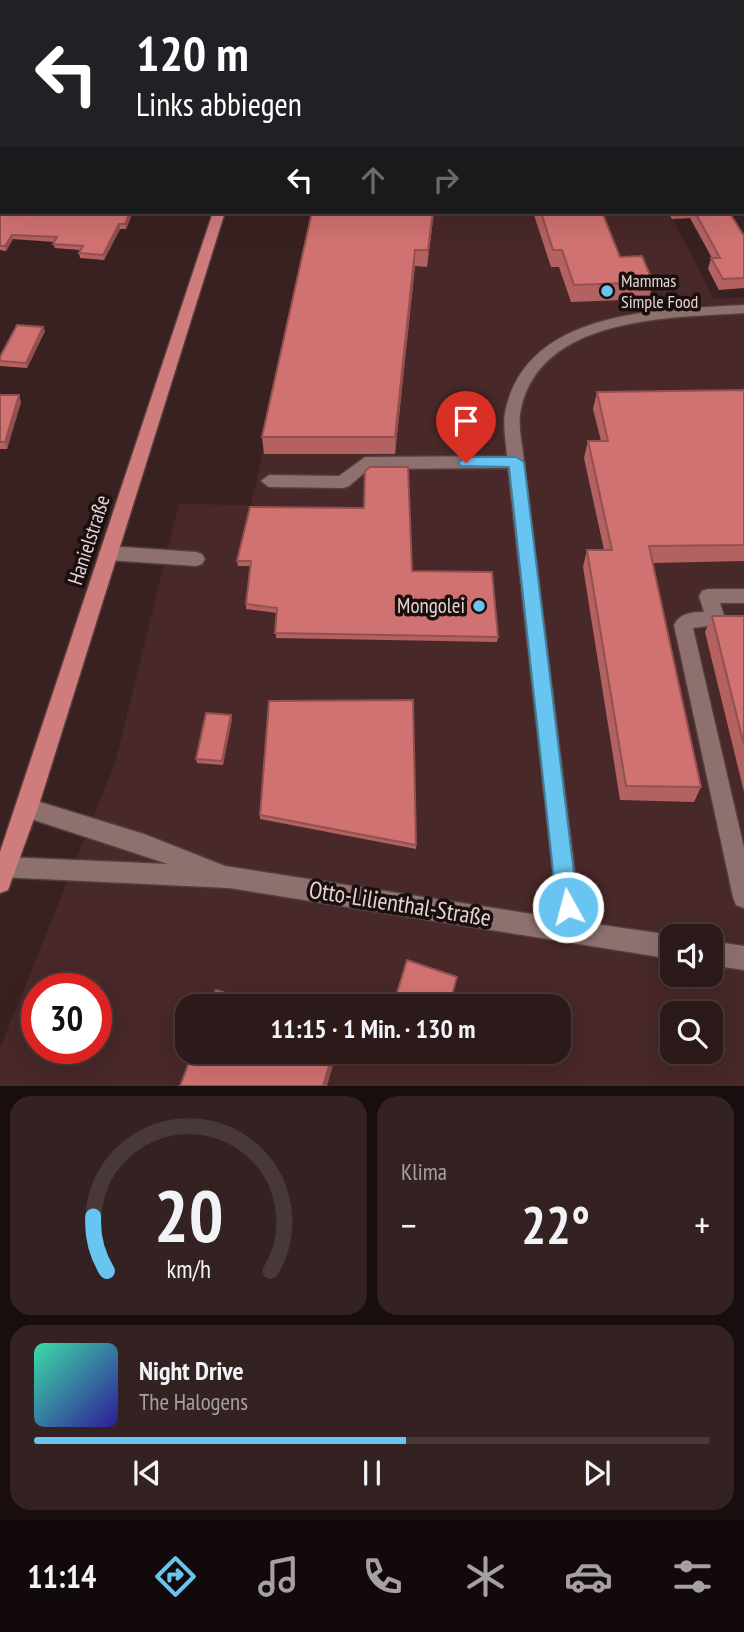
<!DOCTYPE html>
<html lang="de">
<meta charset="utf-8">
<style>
body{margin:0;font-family:"PT Sans Narrow",sans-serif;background:#342222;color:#f1f3f6;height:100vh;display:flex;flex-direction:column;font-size:26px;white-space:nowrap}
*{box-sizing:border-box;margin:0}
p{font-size:23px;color:#a6a0a2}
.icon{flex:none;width:38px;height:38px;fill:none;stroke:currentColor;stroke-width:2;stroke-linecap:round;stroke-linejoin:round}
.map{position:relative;height:1086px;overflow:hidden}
.sheet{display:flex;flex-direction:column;gap:10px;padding:10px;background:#180e0e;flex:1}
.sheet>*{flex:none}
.top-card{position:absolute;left:0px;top:0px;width:746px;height:214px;box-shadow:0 7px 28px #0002,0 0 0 2px #483838;background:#202124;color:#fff;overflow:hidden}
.fabs{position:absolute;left:660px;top:924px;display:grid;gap:14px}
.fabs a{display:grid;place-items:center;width:63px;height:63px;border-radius:14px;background:#2c1919;box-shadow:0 7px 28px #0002,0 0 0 2px #483838;font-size:35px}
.speed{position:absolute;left:21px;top:973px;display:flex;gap:14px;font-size:35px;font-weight:700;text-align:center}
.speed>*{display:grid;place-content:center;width:91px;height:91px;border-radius:50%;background:#2c1919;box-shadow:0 7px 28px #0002,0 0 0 2px #483838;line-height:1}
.speed .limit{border:10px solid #d22;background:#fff;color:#111}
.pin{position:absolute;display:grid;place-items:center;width:60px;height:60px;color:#fff;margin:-72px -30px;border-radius:50% 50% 50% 0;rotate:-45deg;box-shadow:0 0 7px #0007}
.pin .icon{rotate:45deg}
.me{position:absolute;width:77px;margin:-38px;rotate:353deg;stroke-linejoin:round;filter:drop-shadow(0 0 5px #0008)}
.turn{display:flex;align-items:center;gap:24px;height:147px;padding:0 21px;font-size:32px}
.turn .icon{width:91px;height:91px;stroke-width:2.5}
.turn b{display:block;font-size:49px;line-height:60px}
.lanes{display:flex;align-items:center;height:66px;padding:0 21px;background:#0003;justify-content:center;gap:35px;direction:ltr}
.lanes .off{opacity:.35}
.big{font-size:52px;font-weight:700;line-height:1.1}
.sheet .widget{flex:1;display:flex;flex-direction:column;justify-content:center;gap:10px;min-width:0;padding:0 24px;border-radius:21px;background:#342222}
.sheet .dial{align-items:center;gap:0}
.dial svg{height:182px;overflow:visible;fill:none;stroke:#483838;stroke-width:7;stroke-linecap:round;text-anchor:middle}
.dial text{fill:#f1f3f6;stroke:none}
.song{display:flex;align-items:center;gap:21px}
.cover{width:84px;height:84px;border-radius:10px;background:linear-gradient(135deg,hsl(160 70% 55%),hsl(250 70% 35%))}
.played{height:7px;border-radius:4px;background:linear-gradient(90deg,#68c4f0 55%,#483838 55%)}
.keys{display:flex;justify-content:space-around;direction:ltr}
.heat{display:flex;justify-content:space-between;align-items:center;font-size:38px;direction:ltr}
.sheet .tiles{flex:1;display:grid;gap:10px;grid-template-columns:1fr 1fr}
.widget:last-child{grid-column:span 2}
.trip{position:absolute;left:175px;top:994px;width:396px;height:70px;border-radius:21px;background:#2c1919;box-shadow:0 7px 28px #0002,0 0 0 2px #483838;font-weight:700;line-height:70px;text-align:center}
.dock{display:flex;height:112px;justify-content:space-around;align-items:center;background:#120a0a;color:#a6a0a2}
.dock .icon{width:49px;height:49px}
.dock .on{color:#68c4f0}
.dock b{font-size:32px;color:#f1f3f6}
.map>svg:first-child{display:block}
.built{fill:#482828;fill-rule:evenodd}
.forest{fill:#923a3d}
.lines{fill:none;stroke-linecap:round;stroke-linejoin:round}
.minor-casing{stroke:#533e3e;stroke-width:3}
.major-casing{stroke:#533e3e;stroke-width:3}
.minor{fill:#8e716f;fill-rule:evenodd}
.major{fill:#ce7c7c;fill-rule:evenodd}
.wall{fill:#b36261}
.shaded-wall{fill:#92504f}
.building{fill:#d07271;stroke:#92504f;stroke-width:2}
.route{fill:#68c4f0;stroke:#447f9c;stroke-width:2}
.poi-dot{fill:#68c4f0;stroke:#190f0e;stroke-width:2.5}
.labels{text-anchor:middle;stroke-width:7;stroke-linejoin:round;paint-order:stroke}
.far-poi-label{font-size:18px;fill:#e3d3d2;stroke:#190f0e;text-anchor:start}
.street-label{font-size:21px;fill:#e3d3d2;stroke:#190f0e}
.poi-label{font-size:21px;fill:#e3d3d2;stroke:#190f0e;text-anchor:end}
.near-street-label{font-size:24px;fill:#e3d3d2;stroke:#190f0e}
</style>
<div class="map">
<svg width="744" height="1086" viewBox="0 0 744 1086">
<rect width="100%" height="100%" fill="#3a2121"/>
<path class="built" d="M744 186V215L673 220 714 299 744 297V1086H0V1048L115 763 179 504 251 505 316 212H744ZM672 936H710V975H672ZM37 989H96V1048H37ZM187 1006H558V1052H187ZM672 1013H710V1052H672Z"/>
<path class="forest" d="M0 0H200V2H2V108Z"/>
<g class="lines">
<g class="minor-casing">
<path id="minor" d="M744 305V313C670 318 541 316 521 409 517 425 523 445 524 462L581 922 672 935 674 936H672V959L229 888 0 877V859L5 857 168 864 19 815 16 808 19 801 27 798 144 834 225 866 558 918 508 468 369 469 349 486 343 488 269 487 261 481 269 475 339 476 365 457 507 456C506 441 502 423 506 408 530 308 662 310 744 305Z
M108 546 196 552 202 554 205 559 202 564 196 566 108 560 102 558 99 553 102 548Z
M708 589H744V603H720L725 619 723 624 693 628 744 848V908L736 905 733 897 674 625C680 613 692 612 704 612L699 596 702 591Z
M710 941 744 946V970L710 965Z"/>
</g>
<g class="major-casing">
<path id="major" d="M214 0H224L225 2H215Z
M213 212H225L38 808 8 890 0 893V852Z"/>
</g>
<use href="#minor" class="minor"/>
<use href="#major" class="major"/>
</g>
<path class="wall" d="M365 0H447L414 2H366Z
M458 0H481V2H457Z
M556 0H744V4V2H556Z
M0 205 133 212 126 229H120L104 260 80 258 79 253 80 250 55 248 53 244 54 242 13 239 6 251 0 250Z
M312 212H434L427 267 415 266 395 454H264L262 437Z
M533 212H602L620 257 653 282 649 299 571 302 559 267H551Z
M668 212H731V214L744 236V288L719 290 708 269 711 258H712L690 218 672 219Z
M45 331 27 368 0 366V357Z
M744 390V561L653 563 701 787 694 802 620 800 583 567 587 550H604L584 458 588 441H601L593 409 597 392Z
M0 395 21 402 7 449H0Z
M237 561 412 571 498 637 497 642 276 638 277 613 246 609V604L250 566H238Z
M712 616H744V792L705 632Z
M413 700 416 849 260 819V815Z
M232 719 223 765 197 763 196 759Z
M399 1052H438L434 1064Z"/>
<path class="shaded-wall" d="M297 0H333L297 2Z
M130 212H133L126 229 125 224Z
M433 212H434L427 267 428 250Z
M119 224 120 229 104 260 103 255Z
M12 235 13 239 6 251 5 246Z
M415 250V266L395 454V437Z
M43 327 45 331 27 368 26 363Z
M19 395 21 402 7 449 5 442Z
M231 715 232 719 223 765 222 761Z
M333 1052H337L327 1086H323Z"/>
<path class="building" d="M282 0H297V2H283Z
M559 0H585L586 2H559Z
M0 161H2V194L0 193Z
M2 200V212H130L125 224H119L103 255 79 253 83 246 53 244 57 237 12 235 5 246H0V205Z
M312 212H433L428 250H415L395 437H262Z
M541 212H602L620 257 642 256 653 282 574 285 562 250H553Z
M695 212H729L744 236V278L723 279 711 258H720Z
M17 325 43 327 26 363 0 361V357Z
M744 390V545L649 546 701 787 626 786 587 550H612L588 441H608L597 392Z
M0 395H19L5 442H0Z
M370 467H408L412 571 492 572 498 637 275 633 277 608 246 604 251 561H237L250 507 364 508 365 471Z
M712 616H744V745Z
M413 700 416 845 260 815 269 701Z
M206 713 231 715 222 761 196 759Z
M407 960 457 977 449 1006H393Z
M216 990 267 1006H210Z
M193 1052H333L323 1086H180Z
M416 1052H437L435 1058Z"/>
<path class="route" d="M466 457H516L524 462 578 907 575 914 568 917 560 914 557 907 509 467 461 466 458 463Z"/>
<g class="poi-dot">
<circle cx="607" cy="291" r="7"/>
<circle cx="479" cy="606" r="7"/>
</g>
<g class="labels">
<g class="far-poi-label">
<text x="621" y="287">Mammas<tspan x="621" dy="21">Simple Food</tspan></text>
</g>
<g class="street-label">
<text transform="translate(89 540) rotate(-72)" y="7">Hanielstraße</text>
</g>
<g class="poi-label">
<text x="465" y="613">Mongolei</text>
</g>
<g class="near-street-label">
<text transform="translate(400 904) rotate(9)" y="8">Otto-Lilienthal-Straße</text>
</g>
</g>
</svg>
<div class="fabs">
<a><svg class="icon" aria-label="sound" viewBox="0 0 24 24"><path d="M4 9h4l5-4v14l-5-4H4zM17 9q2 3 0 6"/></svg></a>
<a><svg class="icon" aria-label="search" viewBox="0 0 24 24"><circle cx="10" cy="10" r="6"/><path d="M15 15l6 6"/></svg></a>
</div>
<div class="speed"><div class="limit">30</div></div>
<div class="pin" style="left:466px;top:463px;background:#d93025"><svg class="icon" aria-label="arrive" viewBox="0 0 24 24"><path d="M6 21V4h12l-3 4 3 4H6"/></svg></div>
<svg class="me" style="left:568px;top:907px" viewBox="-20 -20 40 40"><circle r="17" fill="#68c4f0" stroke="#fff" stroke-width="3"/><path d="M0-11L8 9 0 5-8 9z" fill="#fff"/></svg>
<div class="trip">11:15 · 1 Min. · 130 m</div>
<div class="top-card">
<div class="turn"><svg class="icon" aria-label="left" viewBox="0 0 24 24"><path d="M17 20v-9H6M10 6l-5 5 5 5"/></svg><div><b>120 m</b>Links abbiegen</div></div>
<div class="lanes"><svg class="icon" aria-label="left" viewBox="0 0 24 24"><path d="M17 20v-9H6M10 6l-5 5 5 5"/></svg><svg class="icon off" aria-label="ahead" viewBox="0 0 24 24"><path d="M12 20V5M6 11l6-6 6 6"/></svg><svg class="icon off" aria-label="right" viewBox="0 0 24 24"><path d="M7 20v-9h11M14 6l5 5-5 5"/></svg></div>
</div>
</div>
<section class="sheet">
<div class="tiles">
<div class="widget dial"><svg viewBox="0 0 100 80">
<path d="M14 69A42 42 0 1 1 86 69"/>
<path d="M14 69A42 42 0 0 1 8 45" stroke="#68c4f0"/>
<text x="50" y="56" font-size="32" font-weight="700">20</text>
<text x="50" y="72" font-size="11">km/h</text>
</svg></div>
<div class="widget"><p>Klima</p>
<div class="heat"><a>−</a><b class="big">22°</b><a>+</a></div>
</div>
<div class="widget">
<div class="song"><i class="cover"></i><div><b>Night Drive</b><p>The Halogens</p></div></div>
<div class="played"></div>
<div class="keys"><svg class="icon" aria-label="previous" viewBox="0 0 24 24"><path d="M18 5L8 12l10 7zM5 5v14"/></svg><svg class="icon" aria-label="pause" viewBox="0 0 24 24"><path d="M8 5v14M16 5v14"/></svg><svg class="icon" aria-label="next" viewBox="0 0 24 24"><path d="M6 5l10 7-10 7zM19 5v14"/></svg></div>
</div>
</div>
</section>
<nav class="dock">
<b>11:14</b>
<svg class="icon on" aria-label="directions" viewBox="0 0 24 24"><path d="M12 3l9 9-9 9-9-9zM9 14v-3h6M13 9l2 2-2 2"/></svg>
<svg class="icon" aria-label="music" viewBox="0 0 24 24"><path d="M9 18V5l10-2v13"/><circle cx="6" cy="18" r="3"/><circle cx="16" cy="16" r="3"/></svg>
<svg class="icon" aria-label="phone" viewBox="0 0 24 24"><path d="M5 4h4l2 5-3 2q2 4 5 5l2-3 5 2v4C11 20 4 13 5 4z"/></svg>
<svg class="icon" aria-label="climate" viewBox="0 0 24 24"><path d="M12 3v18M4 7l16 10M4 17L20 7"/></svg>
<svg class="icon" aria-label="car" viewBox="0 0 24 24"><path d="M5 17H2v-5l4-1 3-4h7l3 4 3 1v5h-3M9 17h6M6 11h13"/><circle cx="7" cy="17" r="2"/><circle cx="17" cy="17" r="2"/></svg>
<svg class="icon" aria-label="filters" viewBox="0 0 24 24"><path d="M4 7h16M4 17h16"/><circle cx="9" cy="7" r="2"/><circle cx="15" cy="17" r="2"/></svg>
</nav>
